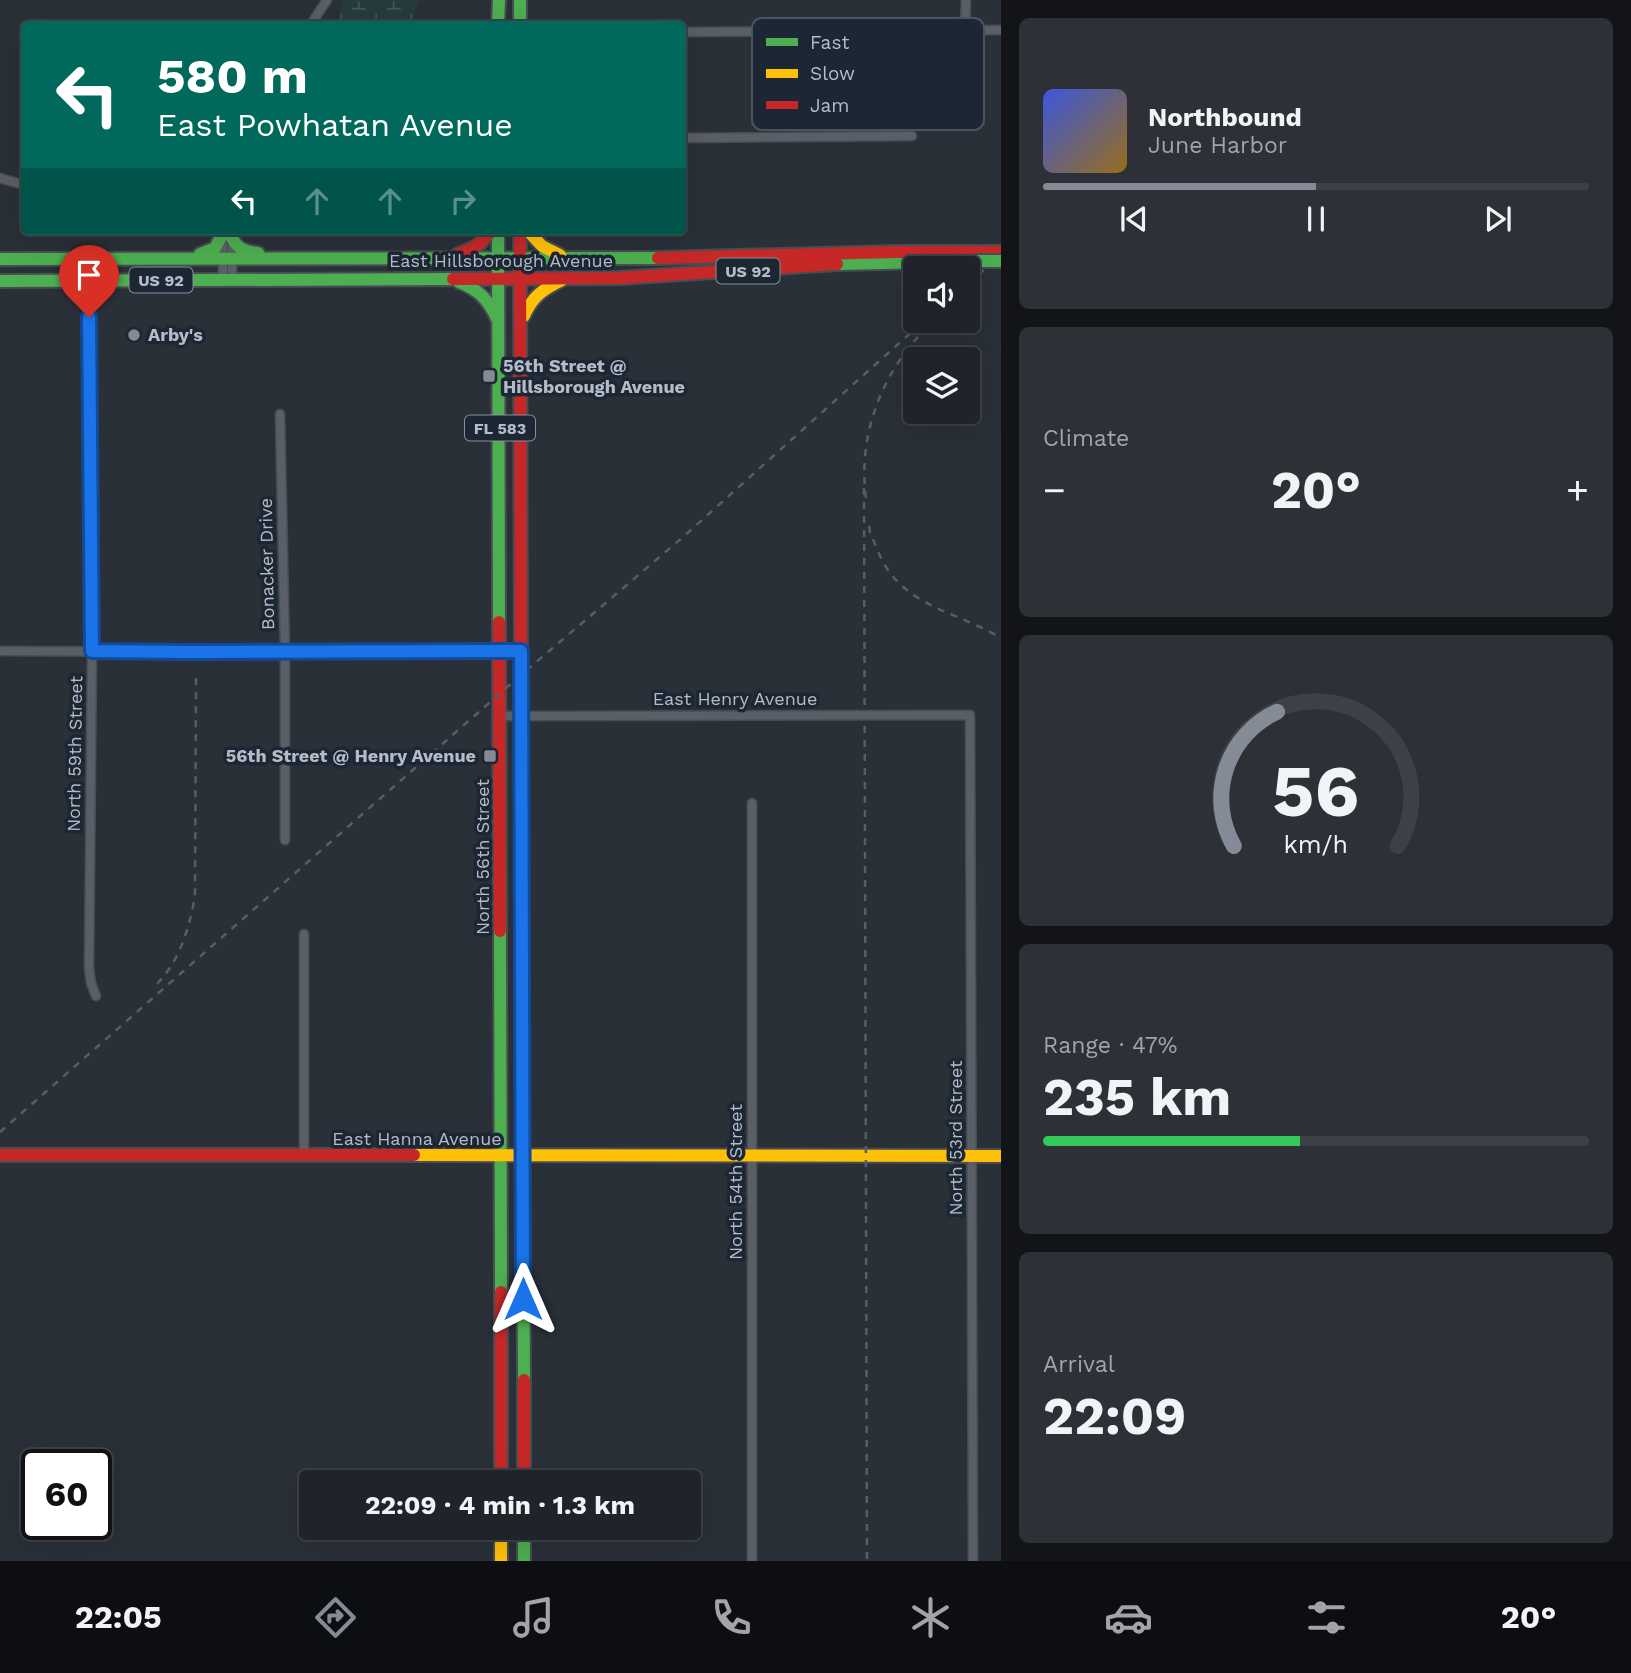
<!DOCTYPE html>
<meta charset="utf-8">
<style>
body{margin:0;font-family:"Work Sans",sans-serif;background:#2d3036;color:#f1f3f6;height:100vh;display:flex;flex-direction:column;font-size:26px;white-space:nowrap}
*{box-sizing:border-box;margin:0}
p{font-size:23px;color:#a2a4a8}
.icon{flex:none;width:38px;height:38px;fill:none;stroke:currentColor;stroke-width:2;stroke-linecap:round;stroke-linejoin:round}
.map{position:relative;flex:1;overflow:hidden}
.drawer{display:flex;flex-direction:column;gap:18px;padding:18px;background:#121417;width:630px}
.drawer>*{flex:none}
.hud{position:absolute;left:21px;top:21px;width:665px;height:214px;border-radius:7px;box-shadow:0 7px 28px #0002,0 0 0 2px #3d4147;background:#00695c;color:#fff;overflow:hidden}
.tools{position:absolute;left:903px;top:256px;display:grid;gap:14px}
.tools a{display:grid;place-items:center;width:77px;height:77px;border-radius:7px;background:#20242a;box-shadow:0 7px 28px #0002,0 0 0 2px #3d4147;font-size:35px}
.speed{position:absolute;left:21px;top:1449px;display:flex;gap:14px;font-size:35px;font-weight:700;text-align:center}
.speed>*{display:grid;place-content:center;width:91px;height:91px;border-radius:50%;background:#20242a;box-shadow:0 7px 28px #0002,0 0 0 2px #3d4147;line-height:1}
.speed .limit{border:4px solid #111;border-radius:10px;background:#fff;color:#111}
.pin{position:absolute;display:grid;place-items:center;width:60px;height:60px;color:#fff;margin:-72px -30px;border-radius:50% 50% 50% 0;rotate:-45deg;box-shadow:0 0 7px #0007}
.pin .icon{rotate:45deg}
.me{position:absolute;width:77px;margin:-38px;rotate:0deg;stroke-linejoin:round;filter:drop-shadow(0 0 5px #0008)}
.turn{display:flex;align-items:center;gap:24px;height:147px;padding:0 21px;font-size:32px}
.turn .icon{width:91px;height:91px;stroke-width:2.5}
.turn b{display:block;font-size:49px;line-height:60px}
.lanes{display:flex;align-items:center;height:66px;padding:0 21px;background:#0003;justify-content:center;gap:35px;direction:ltr}
.lanes .off{opacity:.35}
.big{font-size:52px;font-weight:700;line-height:1.1}
.drawer .tile{flex:1;display:flex;flex-direction:column;justify-content:center;gap:10px;min-width:0;padding:0 24px;border-radius:10px;background:#2d3036}
.drawer .dial{align-items:center;gap:0}
.dial svg{height:182px;overflow:visible;fill:none;stroke:#3d4147;stroke-width:7;stroke-linecap:round;text-anchor:middle}
.dial text{fill:#f1f3f6;stroke:none}
.song{display:flex;align-items:center;gap:21px}
.cover{width:84px;height:84px;border-radius:10px;background:linear-gradient(135deg,hsl(230 70% 55%),hsl(40 70% 35%))}
.played{height:7px;border-radius:4px;background:linear-gradient(90deg,#848b96 50%,#3d4147 50%)}
.keys{display:flex;justify-content:space-around;direction:ltr}
.heat{display:flex;justify-content:space-between;align-items:center;font-size:38px;direction:ltr}
.charge{height:10px;border-radius:5px;background:linear-gradient(90deg,#34c759 47%,#3d4147 0)}
.trip{position:absolute;left:299px;top:1470px;width:402px;height:70px;border-radius:7px;background:#20242a;box-shadow:0 7px 28px #0002,0 0 0 2px #3d4147;font-weight:700;line-height:70px;text-align:center}
.tabs{display:flex;height:112px;justify-content:space-around;align-items:center;background:#0d0e11;color:#a2a4a8}
.tabs .icon{width:49px;height:49px}
.tabs .selected{color:#848b96}
.tabs b{font-size:32px;color:#f1f3f6}
main{display:flex;flex:1;min-height:0}
.map>svg:first-child{display:block}
.wetland{fill:url(#wetland-marsh)}
.lines{fill:none;stroke-linecap:round;stroke-linejoin:round}
.street-casing{stroke:#484c53;stroke-width:11}
.fast-casing{stroke:#484c53;stroke-width:16}
.slow-casing{stroke:#484c53;stroke-width:16}
.jam-casing{stroke:#484c53;stroke-width:16}
.street{stroke:#5a5e66;stroke-width:8}
.fast{stroke:#4caf50;stroke-width:12}
.slow{stroke:#ffc107;stroke-width:12}
.jam{stroke:#c62828;stroke-width:12}
.rail{stroke:#595d64;stroke-width:2.5;stroke-dasharray:7 7;stroke-linecap:butt}
.fast-bridge-casing{stroke:#484c55;stroke-width:16;stroke-linecap:butt}
.fast-bridge{stroke:#4caf50;stroke-width:12}
.route-casing{stroke:#114b97;stroke-width:18}
.route{stroke:#1a73e8;stroke-width:12}
.poi-dot{fill:#848b96;stroke:#1d2633;stroke-width:2.5}
.labels{text-anchor:middle;stroke-width:7;stroke-linejoin:round;paint-order:stroke}
.shield{fill:#1d2633;stroke:#878f9c;stroke-width:2}
.shield-label{font-size:16px;font-weight:bold;fill:#b4bcc9}
.street-label{font-size:18px;fill:#b4bcc9;stroke:#1d2633}
.poi-label{font-size:18px;font-weight:bold;fill:#b4bcc9;stroke:#1d2633;text-anchor:start}
.key{fill:#1d2633;stroke:#4a5360;stroke-width:2}
.key-label{font-size:19px;fill:#b4bcc9}
</style>
<main>
<div class="map">
<svg width="1001" height="1561" viewBox="0 0 1001 1561">
<defs>
<pattern id="wetland-marsh" width="20" height="14" patternUnits="userSpaceOnUse" patternTransform="scale(1.75)"><rect width="20" height="14" fill="#273a3e"/><path d="M1 5h8M5 5V1M11 12h8M15 12V8" fill="none" stroke="#445559"/></pattern>
</defs>
<rect width="100%" height="100%" fill="#2a3038"/>
<path class="wetland" d="M344 0H420L410 24H337Z"/>
<g class="lines">
<g class="street-casing">
<path id="street" d="M311 24 327 0
M965 30 966 0
M682 32 1001 30
M682 138 912 136
M0 178 24 185
M232 231V280
M223 237V280
M88 259 92 651 89 968 91 983 96 996
M280 414 285 651V840
M0 651 190 652 521 651
M500 716 970 715 973 1561
M304 1156V934
M752 1561V803"/>
</g>
<g class="fast-casing">
<path id="fast" d="M520 0V24
M498 24 499 0
M498 231 499 622
M232 238C238 249 246 252 258 253
M200 254 215 248 223 233
M0 259 658 258
M837 264 975 261
M0 281 453 279
M459 282C478 289 489 300 497 319
M500 931 501 1292
M522 999 524 1380
M524 1528V1561"/>
</g>
<g class="slow-casing">
<path id="slow" d="M528 231 542 246 560 255
M524 316C532 297 543 289 562 280
M521 689 522 999
M414 1155 1001 1156
M501 1528V1561"/>
</g>
<g class="jam-casing">
<path id="jam" d="M520 231 521 689
M457 255 477 246 492 231
M658 258 896 252H1001
M453 279 619 278 837 264
M499 622 500 931
M0 1155H414
M501 1292V1482
M524 1380V1482"/>
</g>
<use href="#street" class="street"/>
<use href="#fast" class="fast"/>
<use href="#slow" class="slow"/>
<use href="#jam" class="jam"/>
<path class="rail" d="M968 284 1001 255
M864 488 867 1561
M866 498C858 439 879 380 918 337
M869 526 870 532C875 543 879 556 886 567 912 608 962 614 1001 638
M157 984C181 958 188 931 195 897L196 675
M0 1132 521 675 683 537 925 320"/>
<g class="fast-bridge-casing">
<path id="fast-bridge" d="M975 261H1001"/>
</g>
<use href="#fast-bridge" class="fast-bridge"/>
</g>
<g class="lines">
<g class="route-casing">
<path id="route" d="M89 317 92 651 190 652 521 651 523 1299"/>
</g>
<use href="#route" class="route"/>
</g>
<g class="poi-dot">
<circle cx="134" cy="335" r="7"/>
<rect x="482" y="369" width="14" height="14" rx="3.5"/>
<rect x="483" y="749" width="14" height="14" rx="3.5"/>
</g>
<g class="labels">
<g class="shield">
<rect x="716.5" y="258.5" width="63" height="25" rx="5"/>
<rect x="129.5" y="267.5" width="63" height="25" rx="5"/>
<rect x="465" y="415.5" width="70" height="25" rx="5"/>
</g>
<g class="shield-label">
<text x="748" y="277">US 92</text>
<text x="161" y="286">US 92</text>
<text x="500" y="434">FL 583</text>
</g>
<g class="street-label">
<text x="501" y="267">East Hillsborough Avenue</text>
<text transform="translate(267 564) rotate(-91)" y="6">Bonacker Drive</text>
<text x="735" y="705">East Henry Avenue</text>
<text transform="translate(75 754) rotate(-89)" y="6">North 59th Street</text>
<text transform="translate(483 857) rotate(-90)" y="6">North 56th Street</text>
<text transform="translate(956 1138) rotate(-90)" y="6">North 53rd Street</text>
<text x="417" y="1145">East Hanna Avenue</text>
<text transform="translate(736 1182) rotate(-90)" y="6">North 54th Street</text>
</g>
<g class="poi-label">
<text x="148" y="341">Arby's</text>
<text x="503" y="372">56th Street @<tspan x="503" dy="21">Hillsborough Avenue</tspan></text>
<text x="476" y="762" text-anchor="end">56th Street @ Henry Avenue</text>
</g>
</g>
<rect x="752" y="18" width="232" height="112" rx="10" class="key"/>
<rect x="766" y="38" width="32" height="8" fill="#4caf50"/>
<rect x="766" y="69" width="32" height="9" fill="#ffc107"/>
<rect x="766" y="101" width="32" height="8" fill="#c62828"/>
<g class="key-label">
<text x="810" y="49">Fast</text>
<text x="810" y="80">Slow</text>
<text x="810" y="112">Jam</text>
</g>
</svg>
<div class="tools">
<a><svg class="icon" aria-label="sound" viewBox="0 0 24 24"><path d="M4 9h4l5-4v14l-5-4H4zM17 9q2 3 0 6"/></svg></a>
<a><svg class="icon" aria-label="layers" viewBox="0 0 24 24"><path d="M12 4l9 5-9 5-9-5zM3 14l9 5 9-5"/></svg></a>
</div>
<div class="speed"><div class="limit">60</div></div>
<div class="pin" style="left:89px;top:317px;background:#d93025"><svg class="icon" aria-label="arrive" viewBox="0 0 24 24"><path d="M6 21V4h12l-3 4 3 4H6"/></svg></div>
<svg class="me" style="left:523px;top:1299px" viewBox="-20 -20 40 40"><path d="M0-17L14 15 0 8-14 15z" fill="#1a73e8" stroke="#fff" stroke-width="4"/></svg>
<div class="trip">22:09 · 4 min · 1.3 km</div>
<div class="hud">
<div class="turn"><svg class="icon" aria-label="left" viewBox="0 0 24 24"><path d="M17 20v-9H6M10 6l-5 5 5 5"/></svg><div><b>580 m</b>East Powhatan Avenue</div></div>
<div class="lanes"><svg class="icon" aria-label="left" viewBox="0 0 24 24"><path d="M17 20v-9H6M10 6l-5 5 5 5"/></svg><svg class="icon off" aria-label="ahead" viewBox="0 0 24 24"><path d="M12 20V5M6 11l6-6 6 6"/></svg><svg class="icon off" aria-label="ahead" viewBox="0 0 24 24"><path d="M12 20V5M6 11l6-6 6 6"/></svg><svg class="icon off" aria-label="right" viewBox="0 0 24 24"><path d="M7 20v-9h11M14 6l5 5-5 5"/></svg></div>
</div>
</div>
<section class="drawer">
<div class="tile">
<div class="song"><i class="cover"></i><div><b>Northbound</b><p>June Harbor</p></div></div>
<div class="played"></div>
<div class="keys"><svg class="icon" aria-label="previous" viewBox="0 0 24 24"><path d="M18 5L8 12l10 7zM5 5v14"/></svg><svg class="icon" aria-label="pause" viewBox="0 0 24 24"><path d="M8 5v14M16 5v14"/></svg><svg class="icon" aria-label="next" viewBox="0 0 24 24"><path d="M6 5l10 7-10 7zM19 5v14"/></svg></div>
</div>
<div class="tile"><p>Climate</p>
<div class="heat"><a>−</a><b class="big">20°</b><a>+</a></div>
</div>
<div class="tile dial"><svg viewBox="0 0 100 80">
<path d="M14 69A42 42 0 1 1 86 69"/>
<path d="M14 69A42 42 0 0 1 33 10" stroke="#848b96"/>
<text x="50" y="56" font-size="32" font-weight="700">56</text>
<text x="50" y="72" font-size="11">km/h</text>
</svg></div>
<div class="tile"><p>Range · 47%</p><b class="big">235 km</b><div class="charge"></div></div>
<div class="tile"><p>Arrival</p><b class="big">22:09</b></div>
</section>
</main>
<nav class="tabs">
<b>22:05</b>
<svg class="icon selected" aria-label="directions" viewBox="0 0 24 24"><path d="M12 3l9 9-9 9-9-9zM9 14v-3h6M13 9l2 2-2 2"/></svg>
<svg class="icon" aria-label="music" viewBox="0 0 24 24"><path d="M9 18V5l10-2v13"/><circle cx="6" cy="18" r="3"/><circle cx="16" cy="16" r="3"/></svg>
<svg class="icon" aria-label="phone" viewBox="0 0 24 24"><path d="M5 4h4l2 5-3 2q2 4 5 5l2-3 5 2v4C11 20 4 13 5 4z"/></svg>
<svg class="icon" aria-label="climate" viewBox="0 0 24 24"><path d="M12 3v18M4 7l16 10M4 17L20 7"/></svg>
<svg class="icon" aria-label="car" viewBox="0 0 24 24"><path d="M5 17H2v-5l4-1 3-4h7l3 4 3 1v5h-3M9 17h6M6 11h13"/><circle cx="7" cy="17" r="2"/><circle cx="17" cy="17" r="2"/></svg>
<svg class="icon" aria-label="filters" viewBox="0 0 24 24"><path d="M4 7h16M4 17h16"/><circle cx="9" cy="7" r="2"/><circle cx="15" cy="17" r="2"/></svg>
<b>20°</b>
</nav>
